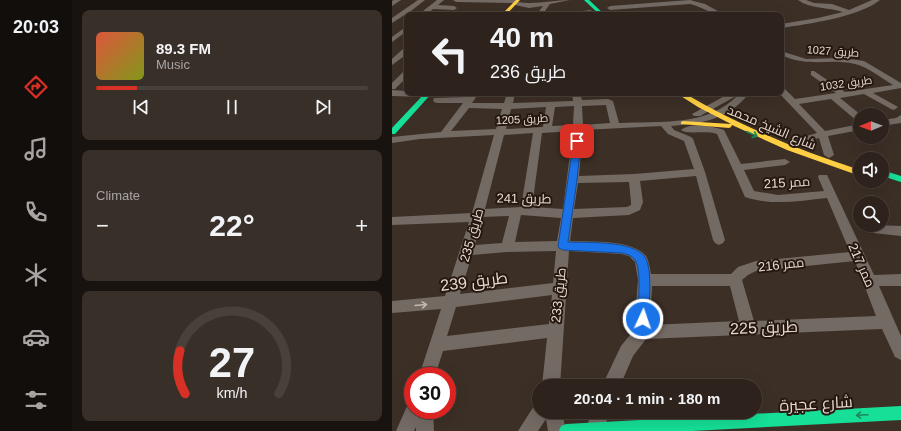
<!DOCTYPE html>
<meta charset="utf-8">
<style>
body{margin:0;font-family:Arial,Cairo,sans-serif;background:#392f29;color:#f1f3f6;height:100vh;display:flex;flex-direction:column;font-size:15px;white-space:nowrap}
*{box-sizing:border-box;margin:0}
p{font-size:13px;color:#a7a4a3}
.icon{flex:none;width:22px;height:22px;fill:none;stroke:currentColor;stroke-width:2;stroke-linecap:round;stroke-linejoin:round}
.map{position:relative;flex:1;overflow:hidden}
.panel{display:flex;flex-direction:column;gap:10px;padding:10px;background:#19130f;width:320px}
.panel>*{flex:none}
.hud{position:absolute;left:12px;top:12px;width:380px;height:84px;border-radius:8px;box-shadow:0 4px 16px #0002,0 0 0 1px #48403b;background:#2d231c;color:#f1f3f6;overflow:hidden}
.needle{width:26px;rotate:269deg}
.tools{position:absolute;left:461px;top:108px;display:grid;gap:8px}
.tools a{display:grid;place-items:center;width:36px;height:36px;border-radius:50%;background:#2d231c;box-shadow:0 4px 16px #0002,0 0 0 1px #48403b;font-size:20px}
.speed{position:absolute;left:12px;top:367px;display:flex;gap:8px;font-size:20px;font-weight:700;text-align:center}
.speed>*{display:grid;place-content:center;width:52px;height:52px;border-radius:50%;background:#2d231c;box-shadow:0 4px 16px #0002,0 0 0 1px #48403b;line-height:1}
.speed .limit{border:6px solid #d22;background:#fff;color:#111}
.pin{position:absolute;display:grid;place-items:center;width:34px;height:34px;color:#fff;margin:-17px;border-radius:8px;box-shadow:0 2px 6px #0006}
.me{position:absolute;width:44px;margin:-22px;rotate:3deg;stroke-linejoin:round;filter:drop-shadow(0 0 3px #0008)}
.turn{display:flex;align-items:center;gap:14px;height:84px;padding:0 20px;font-size:18px}
.turn .icon{width:52px;height:52px;stroke-width:2.5}
.turn b{display:block;font-size:28px;line-height:34px}
.big{font-size:30px;font-weight:700;line-height:1.1}
.panel .card{flex:1;display:flex;flex-direction:column;justify-content:center;gap:6px;min-width:0;padding:0 14px;border-radius:8px;background:#392f29}
.panel .dial{align-items:center;gap:0}
.dial svg{height:104px;overflow:visible;fill:none;stroke:#48403b;stroke-width:7;stroke-linecap:round;text-anchor:middle}
.dial text{fill:#f1f3f6;stroke:none}
.song{display:flex;align-items:center;gap:12px}
.cover{width:48px;height:48px;border-radius:6px;background:linear-gradient(135deg,hsl(10 70% 55%),hsl(70 70% 35%))}
.played{height:4px;border-radius:2px;background:linear-gradient(90deg,#d93025 15%,#48403b 15%)}
.keys{display:flex;justify-content:space-around;direction:ltr}
.heat{display:flex;justify-content:space-between;align-items:center;font-size:22px;direction:ltr}
.trip{position:absolute;left:140px;top:379px;width:230px;height:40px;border-radius:20px;background:#2d231c;box-shadow:0 4px 16px #0002,0 0 0 1px #48403b;font-weight:700;line-height:40px;text-align:center}
main{display:flex;flex:1;min-height:0}
.menu{display:flex;flex-direction:column;width:72px;justify-content:space-around;align-items:center;background:#120e0b;color:#a7a4a3}
.menu .icon{width:28px;height:28px}
.menu .current{color:#d93025}
.menu b{font-size:18px;color:#f1f3f6}
.map>svg:first-child{display:block}
.lines{fill:none;stroke-linecap:round;stroke-linejoin:round}
.street{fill:#746a64;fill-rule:evenodd}
.fast{fill:#16e098;fill-rule:evenodd}
.slow{fill:#ffcf43;fill-rule:evenodd}
.oneway{stroke:#1c865b}
.oneway2{stroke:#c7b8af}
.route{fill:#1a73e8;stroke:#114b97}
.labels{text-anchor:middle;stroke-width:4;stroke-linejoin:round;paint-order:stroke}
.far-street-label{font-size:11px;fill:#ead9cf;stroke:#241811}
.street-label{font-size:13px;fill:#ead9cf;stroke:#241811}
.near-street-label{font-size:16px;fill:#ead9cf;stroke:#241811}
</style>
<main>
<nav class="menu">
<b>20:03</b>
<svg class="icon current" aria-label="directions" viewBox="0 0 24 24"><path d="M12 3l9 9-9 9-9-9zM9 14v-3h6M13 9l2 2-2 2"/></svg>
<svg class="icon" aria-label="music" viewBox="0 0 24 24"><path d="M9 18V5l10-2v13"/><circle cx="6" cy="18" r="3"/><circle cx="16" cy="16" r="3"/></svg>
<svg class="icon" aria-label="phone" viewBox="0 0 24 24"><path d="M5 4h4l2 5-3 2q2 4 5 5l2-3 5 2v4C11 20 4 13 5 4z"/></svg>
<svg class="icon" aria-label="climate" viewBox="0 0 24 24"><path d="M12 3v18M4 7l16 10M4 17L20 7"/></svg>
<svg class="icon" aria-label="car" viewBox="0 0 24 24"><path d="M5 17H2v-5l4-1 3-4h7l3 4 3 1v5h-3M9 17h6M6 11h13"/><circle cx="7" cy="17" r="2"/><circle cx="17" cy="17" r="2"/></svg>
<svg class="icon" aria-label="filters" viewBox="0 0 24 24"><path d="M4 7h16M4 17h16"/><circle cx="9" cy="7" r="2"/><circle cx="15" cy="17" r="2"/></svg>
</nav>
<section class="panel">
<div class="card">
<div class="song"><i class="cover"></i><div><b>89.3 FM</b><p>Music</p></div></div>
<div class="played"></div>
<div class="keys"><svg class="icon" aria-label="previous" viewBox="0 0 24 24"><path d="M18 5L8 12l10 7zM5 5v14"/></svg><svg class="icon" aria-label="pause" viewBox="0 0 24 24"><path d="M8 5v14M16 5v14"/></svg><svg class="icon" aria-label="next" viewBox="0 0 24 24"><path d="M6 5l10 7-10 7zM19 5v14"/></svg></div>
</div>
<div class="card"><p>Climate</p>
<div class="heat"><a>−</a><b class="big">22°</b><a>+</a></div>
</div>
<div class="card dial"><svg viewBox="0 0 100 80">
<path d="M14 69A42 42 0 1 1 86 69"/>
<path d="M14 69A42 42 0 0 1 10 36" stroke="#d93025"/>
<text x="50" y="56" font-size="32" font-weight="700">27</text>
<text x="50" y="72" font-size="11">km/h</text>
</svg></div>
</section>
<div class="map">
<svg width="509" height="431" viewBox="0 0 509 431">
<rect width="100%" height="100%" fill="#3c2f26"/>
<g class="lines">
<path class="street" d="M2 0H9L0 6V1Z
M26 0H33L19 11H31L45 0H52L46 5 62 6 65 8 62 10 41 9 34 15 14 14 0 23V18Z
M61 0H127L126 2C143 5 160 0 178 0L158 4 150 15H144L151 6 137 8 123 5V3L64 2Z
M298 0 313 4 333 15C321 15 310 7 298 4L218 10 215 8 218 6Z
M406 0H414L422 3 440 4 457 10 480 0H488C467 17 416 24 389 28V24L426 18 451 12C436 7 418 9 406 0Z
M198 10 200 11V13L174 15 177 13Z
M15 26V31L0 42V37Z
M12 48H15V54L0 65V59Z
M389 51 414 59 450 58 472 61 509 83V88L481 93 506 107 502 110 499 109 472 94 448 98 469 115 468 122 465 121 439 99 407 104 433 131 468 124V130L436 136 442 155 437 158 432 155 427 138 403 145 400 144 398 142 400 140 425 133 387 93H389V88H392L403 99 444 93 419 75V71H422L453 92 501 85C491 79 474 66 463 64 435 58 418 68 389 55Z
M12 71H15V77L3 89H0V83Z
M0 90 15 91V93L34 94 30 97 0 96Z
M79 93H87L80 103H112L115 93H123L121 103 181 101 180 93H188L190 100 216 99 221 101 227 123C268 121 316 127 346 95L308 116H302L300 114 338 93H357C338 119 309 124 279 126L282 130 299 137 301 139 313 172 333 240 331 243 327 245 323 243 321 240 304 176 248 181 251 202 248 210 237 215 181 218 178 241C199 242 240 239 254 256 257 261 258 269 259 274H339L346 267 364 261 458 252 435 198C407 201 380 206 353 197L325 134C314 130 295 135 289 130 297 122 322 126 332 130L349 164 393 159 398 162 393 165 352 170 362 191 386 195 432 191 426 177 427 175H435L482 275 509 274V286H487L509 336V360L503 357 490 329 254 339 241 356 228 386H210L229 346 242 330 246 280 243 262 237 256 229 254 177 251 168 386H150L155 338 51 351 43 376H27L49 309 0 313V301L53 296 77 222 0 225V217L80 213 102 135 28 139 0 143V137L49 132 71 103H45L42 102 41 100 42 98 75 97ZM214 105 218 123 191 125 190 106ZM182 106 181 125 160 126 163 107ZM154 107 151 127 114 129 119 109ZM77 108 110 109 104 129 59 131ZM269 126 276 134 292 141 302 169 242 174 187 176 191 130ZM181 131 171 209 140 207 150 133ZM141 133 129 207 93 209 112 135ZM237 182 239 202V205L235 207 182 209 186 183ZM129 215 169 218 165 241 123 242ZM117 216 110 243 83 245 90 217ZM164 251 161 283 68 294 80 255 115 252ZM463 261 484 316 362 321 350 280 356 275 364 271ZM260 286H338L347 321 258 325ZM160 295 157 324 55 336 64 307Z
M509 115V123L490 126V120L504 118Z
M485 225 509 226V236L481 233 479 230 481 227Z
M21 402V410H41L42 431H24V427L22 431H4L16 404Z
M147 404V412H170L174 431H156L154 419 146 431H126L142 406Z
M200 412H218L211 431H193Z"/>
<path class="fast" d="M192 0H197L213 15H208Z
M33 93H40L3 134H0V128Z
M490 170 509 176V182L490 176Z
M509 406V420L300 431H167L169 426 174 424Z"/>
<path class="slow" d="M124 0H128L114 15H109Z
M284 93H292C348 126 406 150 468 170V176L395 150 340 125 339 127 337 128 289 124V122L291 121 339 124 306 107Z"/>
</g>
<defs><path id="oneway-shaft" d="M-6 0H5M1.5-3L5.5 0L1.5 3" fill="none" stroke-width="1.6" stroke-linecap="round" stroke-linejoin="round"/></defs>
<g class="oneway">
<use href="#oneway-shaft" transform="translate(360 134) rotate(24)"/>
<use href="#oneway-shaft" transform="translate(470 415) rotate(177)"/>
</g>
<use class="oneway2" href="#oneway-shaft" transform="translate(29 305) rotate(-5)"/>
<path class="route" d="M182 139H185L189 141 185 180 176 242C195 243 241 240 253 257 261 270 257 304 256 319L255 322 251 324 247 322 245 319C246 306 250 270 243 260 239 255 235 254 229 253L171 250 167 248 166 246Z"/>
<g class="labels">
<g class="far-street-label">
<text transform="translate(441 51) rotate(4)" y="4">طريق 1027</text>
<text transform="translate(454 83) rotate(-8)" y="4">طريق 1032</text>
<text transform="translate(130 119) rotate(-3)" y="4">طريق 1205</text>
</g>
<g class="street-label">
<text transform="translate(380 127) rotate(23)" y="5">شارع الشيخ محمد</text>
<text transform="translate(395 182) rotate(-3)" y="5">ممر 215</text>
<text transform="translate(132 198) rotate(1)" y="5">طريق 241</text>
<text transform="translate(79 235) rotate(-74)" y="5">طريق 235</text>
<text transform="translate(389 264) rotate(-6)" y="5">ممر 216</text>
<text transform="translate(470 265) rotate(66)" y="5">ممر 217</text>
<text transform="translate(166 295) rotate(-84)" y="5">طريق 233</text>
</g>
<g class="near-street-label">
<text transform="translate(82 281) rotate(-7)" y="6">طريق 239</text>
<text transform="translate(372 327) rotate(-2)" y="6">طريق 225</text>
<text transform="translate(424 403) rotate(-3)" y="6">شارع عجيرة</text>
</g>
</g>
</svg>
<div class="tools">
<a><svg class="needle" viewBox="-14 -14 28 28"><path d="M0-13l5 13h-10z" fill="#e53935"/><path d="M0 13l5-13h-10z" fill="#a7a4a3"/></svg></a>
<a><svg class="icon" aria-label="sound" viewBox="0 0 24 24"><path d="M4 9h4l5-4v14l-5-4H4zM17 9q2 3 0 6"/></svg></a>
<a><svg class="icon" aria-label="search" viewBox="0 0 24 24"><circle cx="10" cy="10" r="6"/><path d="M15 15l6 6"/></svg></a>
</div>
<div class="speed"><div class="limit">30</div></div>
<div class="pin" style="left:185px;top:141px;background:#d93025"><svg class="icon" aria-label="arrive" viewBox="0 0 24 24"><path d="M6 21V4h12l-3 4 3 4H6"/></svg></div>
<svg class="me" style="left:251px;top:319px" viewBox="-20 -20 40 40"><circle r="17" fill="#1a73e8" stroke="#fff" stroke-width="3"/><path d="M0-11L8 9 0 5-8 9z" fill="#fff"/></svg>
<div class="trip">20:04 · 1 min · 180 m</div>
<div class="hud">
<div class="turn"><svg class="icon" aria-label="left" viewBox="0 0 24 24"><path d="M17 20v-9H6M10 6l-5 5 5 5"/></svg><div><b>40 m</b>طريق 236</div></div>
</div>
</div>
</main>
